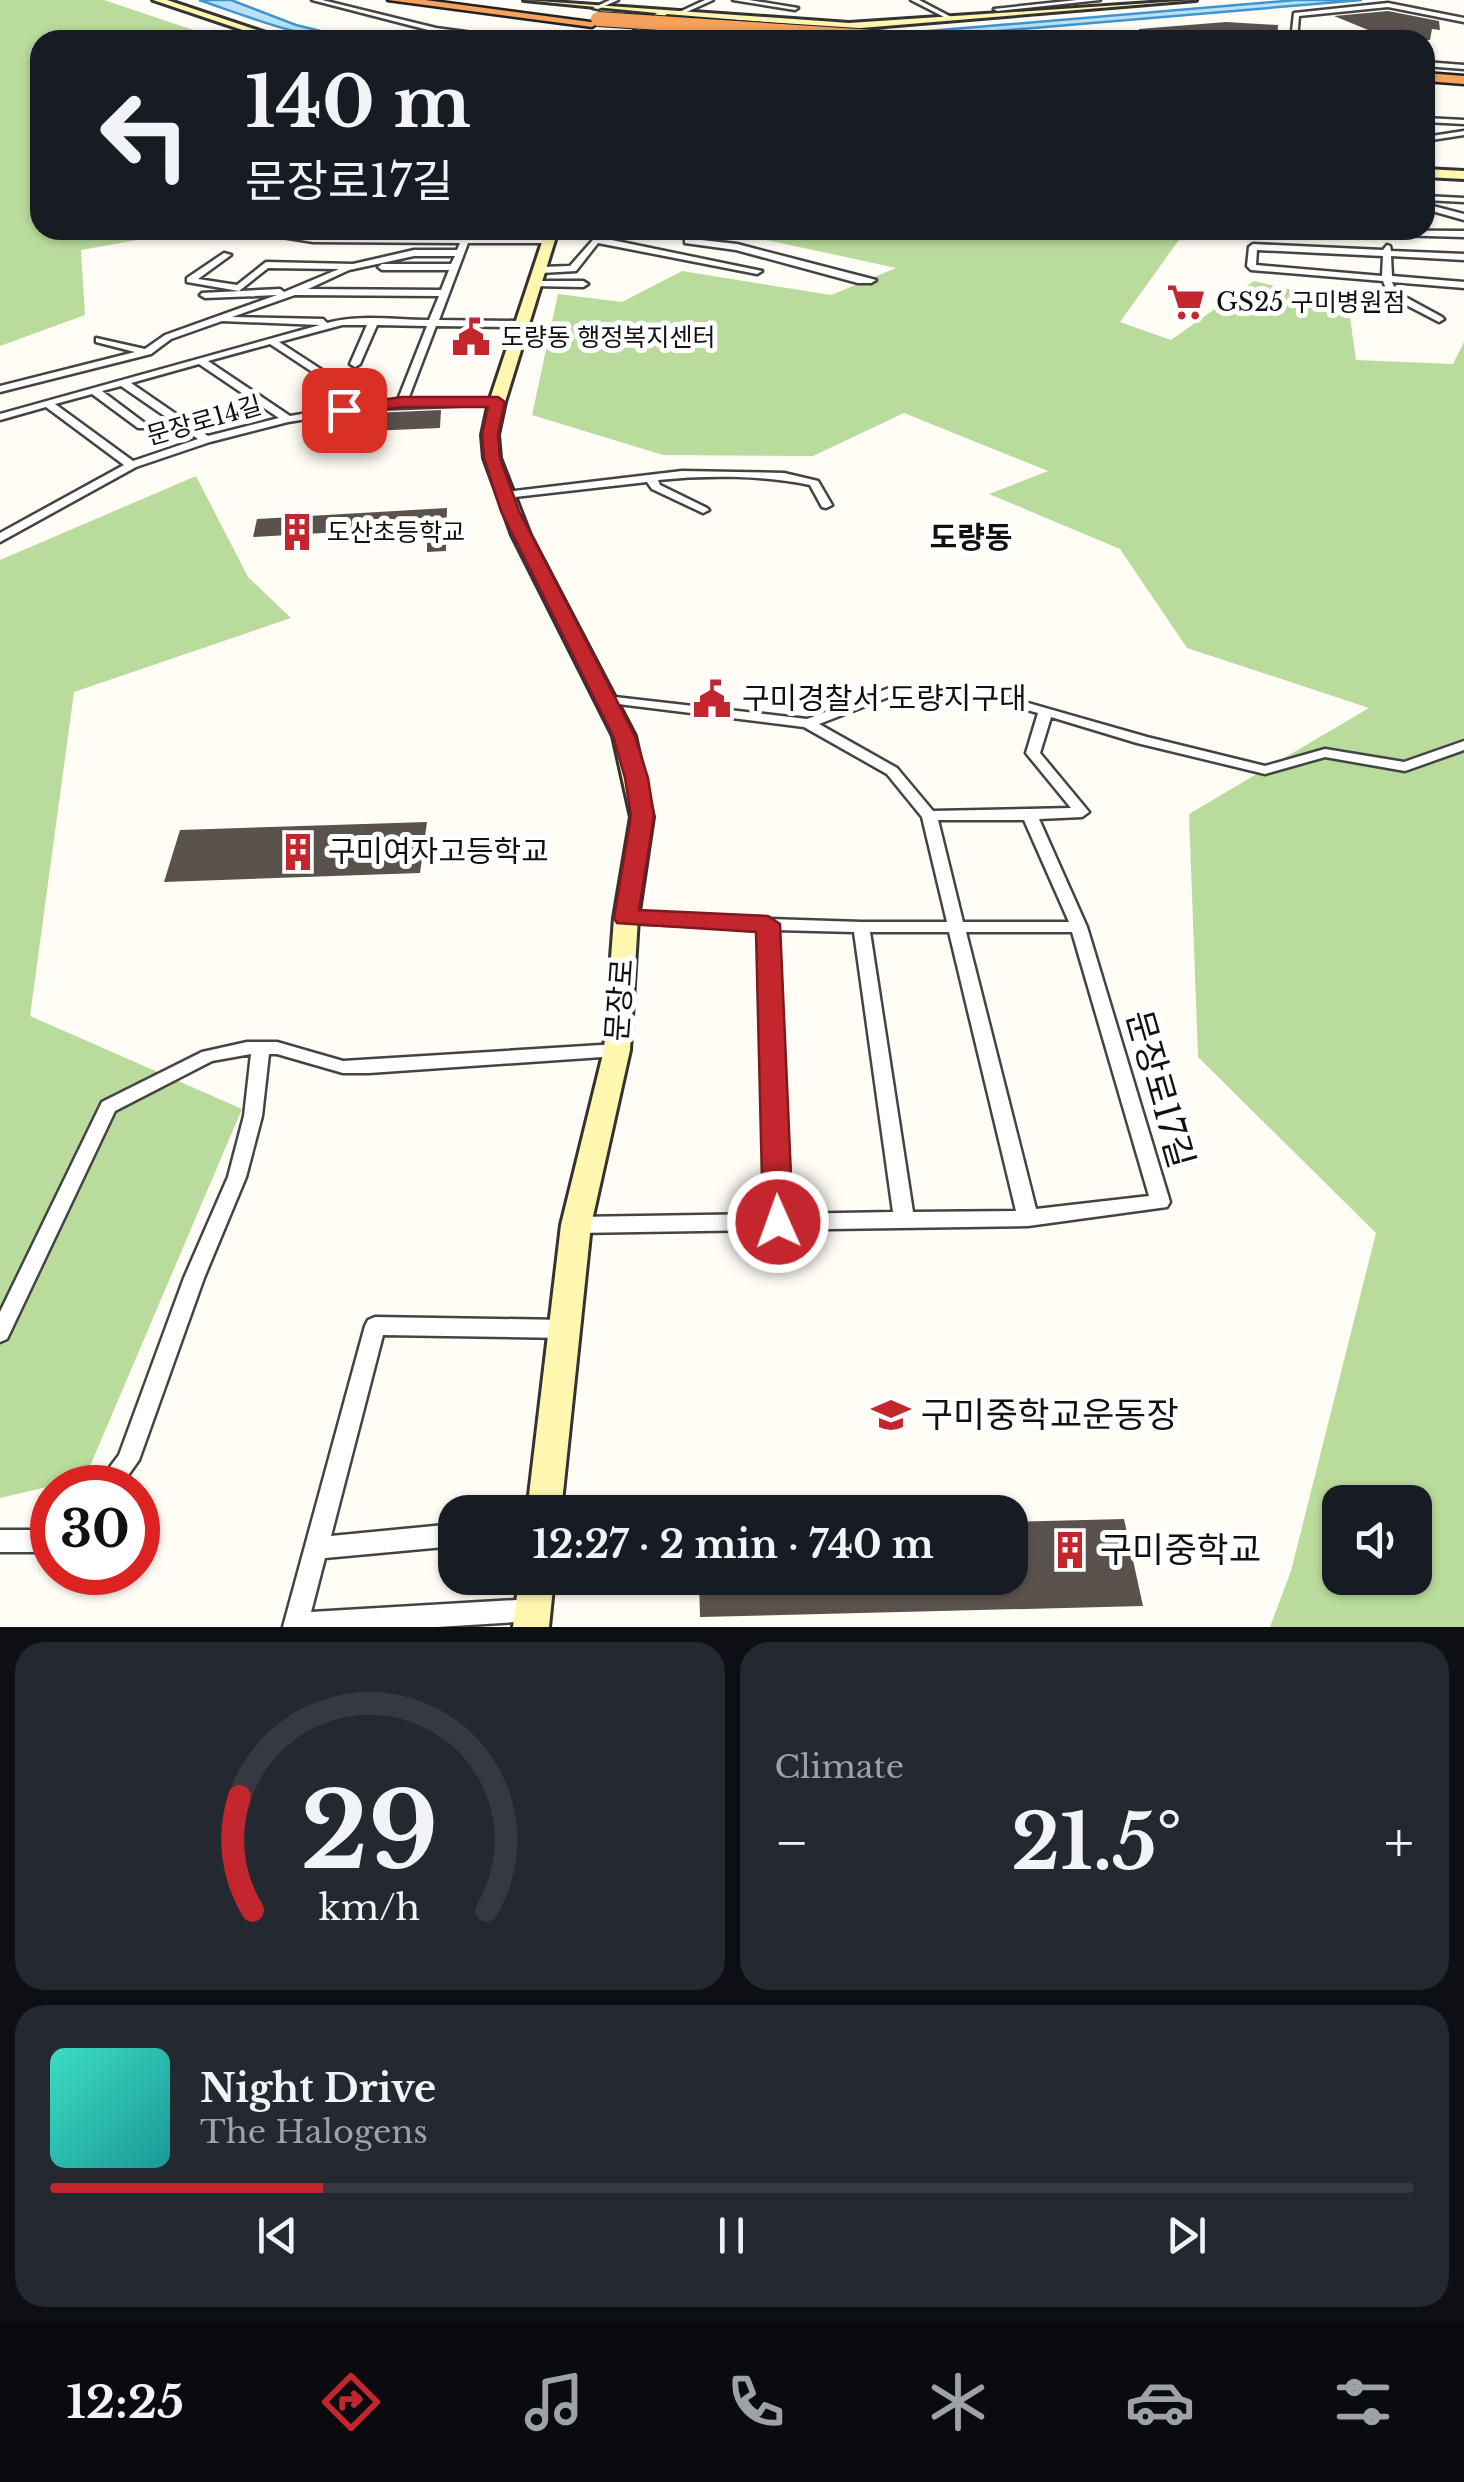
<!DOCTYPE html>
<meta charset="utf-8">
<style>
body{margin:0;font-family:"Libre Baskerville","Noto Sans KR",serif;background:#242831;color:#f1f3f6;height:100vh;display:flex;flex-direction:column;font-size:38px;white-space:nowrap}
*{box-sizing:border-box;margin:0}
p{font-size:32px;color:#9ea1a6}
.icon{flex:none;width:55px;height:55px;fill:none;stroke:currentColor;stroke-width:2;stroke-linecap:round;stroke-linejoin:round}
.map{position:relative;height:1627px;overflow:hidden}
.details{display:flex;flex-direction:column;gap:15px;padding:15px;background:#0d0f14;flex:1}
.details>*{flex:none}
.top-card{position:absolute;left:30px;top:30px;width:1405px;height:210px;border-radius:30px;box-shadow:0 2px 8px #0004;background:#171b24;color:#f1f3f6;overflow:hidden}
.tools{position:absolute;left:1322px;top:1485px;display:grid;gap:20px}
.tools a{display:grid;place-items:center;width:110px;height:110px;border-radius:20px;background:#171b24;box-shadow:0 2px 8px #0004;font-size:50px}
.speed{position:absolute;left:30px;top:1465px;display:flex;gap:20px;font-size:50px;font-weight:700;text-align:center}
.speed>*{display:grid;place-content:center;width:130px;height:130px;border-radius:50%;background:#171b24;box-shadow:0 2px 8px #0004;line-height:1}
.speed .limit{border:15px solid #d22;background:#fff;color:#111}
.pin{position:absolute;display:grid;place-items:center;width:85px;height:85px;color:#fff;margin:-42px;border-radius:20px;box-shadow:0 5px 15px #0006}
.me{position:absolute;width:110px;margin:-55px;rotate:358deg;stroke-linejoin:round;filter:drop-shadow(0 0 8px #0008)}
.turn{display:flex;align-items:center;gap:35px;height:210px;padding:0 50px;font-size:45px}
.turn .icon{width:130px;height:130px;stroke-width:2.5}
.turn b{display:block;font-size:70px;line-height:85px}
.big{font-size:75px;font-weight:700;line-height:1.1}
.details .widget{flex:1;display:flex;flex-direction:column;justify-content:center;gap:15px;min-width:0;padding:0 35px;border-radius:30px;background:#242831}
.details .dial{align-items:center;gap:0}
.dial svg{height:260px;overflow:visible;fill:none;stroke:#363941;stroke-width:7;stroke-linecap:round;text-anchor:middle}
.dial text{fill:#f1f3f6;stroke:none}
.song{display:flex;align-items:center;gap:30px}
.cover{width:120px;height:120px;border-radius:15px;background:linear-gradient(135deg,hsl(170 70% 55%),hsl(180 70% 35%))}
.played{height:10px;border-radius:5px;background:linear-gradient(90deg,#c4262e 20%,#363941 20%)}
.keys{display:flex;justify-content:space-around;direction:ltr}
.heat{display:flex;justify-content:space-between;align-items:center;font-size:55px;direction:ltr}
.details .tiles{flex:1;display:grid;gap:15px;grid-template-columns:1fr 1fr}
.widget:last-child{grid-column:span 2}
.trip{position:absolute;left:438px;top:1495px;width:590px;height:100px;border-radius:30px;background:#171b24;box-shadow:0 2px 8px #0004;font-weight:700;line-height:100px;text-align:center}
.tabs{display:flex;height:160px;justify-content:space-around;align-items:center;background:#090b0e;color:#9ea1a6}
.tabs .icon{width:70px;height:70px}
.tabs .selected{color:#c4262e}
.tabs b{font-size:45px;color:#f1f3f6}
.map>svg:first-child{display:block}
.forest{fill:#b9dc9c;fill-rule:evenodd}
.water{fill:#b9e0f7;stroke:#3f96cf;stroke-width:2.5}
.building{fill:#5a524d}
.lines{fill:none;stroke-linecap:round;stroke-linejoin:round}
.street-casing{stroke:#444;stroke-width:5}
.secondary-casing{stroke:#333;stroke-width:6}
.highway-casing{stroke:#222;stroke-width:5}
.street{fill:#fff;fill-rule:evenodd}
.secondary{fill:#fff6b0;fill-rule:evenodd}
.highway{fill:#f5a25d;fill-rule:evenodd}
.highway-bridge-casing{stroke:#222;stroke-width:16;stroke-linecap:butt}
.highway-bridge{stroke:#f5a25d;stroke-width:14}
.route{fill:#c4262e;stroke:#7f191e;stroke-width:2.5}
.labels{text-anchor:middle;stroke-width:10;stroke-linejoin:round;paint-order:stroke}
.far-poi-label{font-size:25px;fill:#111;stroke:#fff;text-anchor:start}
.far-street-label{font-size:25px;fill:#111;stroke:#fff}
.far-quarter-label{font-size:30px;font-weight:bold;fill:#111;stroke:#fff}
.poi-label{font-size:30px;fill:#111;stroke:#fff;text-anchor:start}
.street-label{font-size:30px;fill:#111;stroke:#fff}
.near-street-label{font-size:35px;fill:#111;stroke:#fff}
.near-poi-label{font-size:35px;fill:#111;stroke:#fff;text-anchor:start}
</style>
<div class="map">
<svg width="1464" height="1627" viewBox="0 0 1464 1627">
<rect width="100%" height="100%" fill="#fffdf5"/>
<path class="forest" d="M0 0H104L202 33 203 40H40V230L182 232 81 250 85 315 0 346Z
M721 230H1186L1120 322 1171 340 1254 281 1348 303 1356 360 1453 364 1464 342V1627H1270L1291 1571 1376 1233 1198 1057 1189 814 1369 708 1187 648 1120 549 989 494 1048 471 904 413 813 456 663 455 532 415 558 294 622 302 682 271 831 295 896 268ZM1340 1502H1415V1578H1340Z
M196 476 248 577 291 618 74 692 30 1016 242 1109 85 1478 0 1498V560Z"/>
<path class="water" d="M199 0H231L296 25 357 40C303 40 250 17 199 0Z
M1297 0H1362L893 40V34Z"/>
<path class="building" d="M1388 11 1439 21 1440 30 1432 29 1430 40H1377L1378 34 1334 16Z
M1226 22 1278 25 1277 40 1139 37V29Z
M441 410 440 428 369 431 372 413Z
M447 508 446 551 427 552V527L253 537 257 519Z
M427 822 420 873 164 882 180 830Z
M1124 1519 1143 1606 700 1617 699 1578H1010V1522Z"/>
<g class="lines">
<g class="street-casing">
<path id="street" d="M312 0H322L436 28 524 40 436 32Z
M610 0H618L598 9 593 8Z
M705 0H713L680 15 675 14Z
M733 0H749L798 8 795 10Z
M911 0H919L955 19 950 20Z
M1077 0H1100L997 11 994 9Z
M1388 3 1464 18V22L1388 7 1299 16 1297 40H1291L1294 13Z
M1035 33 1129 38 1132 40 1033 36Z
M1425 62 1464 65V69L1425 66Z
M1425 118 1464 120V124L1425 122Z
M1464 131V135L1425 141V137Z
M1425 196 1464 198V202L1425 200Z
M1425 204 1464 214V220L1425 209Z
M260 230 313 236 392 237 397 230H405L401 237H462L465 230H473L470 237 552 238 553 240 549 243H468L439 320 519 321 524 324 519 327 436 326 407 402 497 399 502 402 501 404 371 409 288 422 210 442 136 467 0 542V533L124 465 46 407 0 420V414L320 325 222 321 171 339 151 354 0 392V386L135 352 96 342V338L145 349 165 335 277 295 205 298 200 295 202 293 280 289 284 292 339 269 268 268 239 291 187 282V278L224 253 231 255 198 279 237 285 266 262 353 264 414 250H457L460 243 313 242 264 234ZM414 256H455L451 264H382L378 267 382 270H449L441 290 308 289 349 270ZM295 295 439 296 429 320C395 320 360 314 327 323L323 319 232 317ZM342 325H367L350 364 355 367 360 364 377 325 427 326 397 402 373 403 279 342ZM270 344 361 404 290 416 208 361ZM199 364 279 418 208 436 131 383ZM121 386 198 439 133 461 55 404 92 394 138 428H146V424L102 391Z
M685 230H693V239L737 244 876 280 871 283H858L736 250 685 243Z
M1318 230 1464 231V237L1322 233Z
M600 232 604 235 602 238 762 271 757 274 598 243 576 271 541 273 536 270 541 267 570 266Z
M1253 244 1383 250 1387 245 1390 246 1391 251 1464 254V260L1391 256 1392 276 1464 282V288L1392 282 1396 292 1442 317 1444 319 1439 322 1389 296 1383 281 1251 270 1247 266 1249 247ZM1257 250 1383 256 1382 276 1256 265Z
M535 281H583L588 284 583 287 532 286 530 284Z
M682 471 784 473 818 481 832 505 826 508 822 507 810 485C764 475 705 475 658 480L660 485 707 508 709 510 703 513 652 489 647 482 505 498 499 495 505 492Z
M965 685 1147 737 1265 766 1325 749 1404 762 1464 741V750L1405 771 1325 757 1265 774 1137 743 1051 717 1040 753 1089 812 1082 817 1039 819 1087 927 1170 1202 1167 1207 1028 1226 576 1233 569 1230 566 1225 569 1220 576 1217 768 1214 760 929 626 923 618 918 620 914 861 922H947L922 817 887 774 804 727 602 702 595 698 597 695 807 719 892 687ZM965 693 1038 713 1026 753 1071 808 933 811 897 768 819 724 894 695ZM938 820H1024L1069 922H963ZM776 930 854 932 893 1212 787 1214ZM870 932H949L1016 1211 913 1212ZM966 932H1072L1149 1196 1036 1209Z
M247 1042H277L343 1061 617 1044 623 1046 626 1050 623 1054 617 1056 369 1073H343L277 1054H269L262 1116 246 1177 204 1278 139 1460 119 1488H94L119 1455 184 1278 228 1177 244 1116 251 1054 212 1061 115 1111 7 1339 0 1342V1312L102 1102 202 1052Z
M375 1317 565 1320 572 1323 575 1329 572 1335 565 1338 383 1335 331 1536 455 1524V1546L325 1558 311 1612 532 1599 540 1602 544 1610 540 1618 532 1621 437 1627H283L365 1326 368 1320Z
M52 1521V1544L35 1552H0V1530H33Z"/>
</g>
<g class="secondary-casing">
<path id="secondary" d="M153 0H167L287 40H272Z
M524 0 849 23 1196 0 849 29 667 14 635 40H624L657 13Z
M1425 169 1464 171V179L1425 177Z
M546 230H558L505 402 498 435 500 458 530 535 635 736 653 817 638 918 630 1050 591 1225 561 1512H527L561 1225 604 1050 614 918 631 817 613 736 512 535 484 458 482 435 489 402Z
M519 1578H554L549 1627H513Z"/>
</g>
<g class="highway-casing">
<path id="highway" d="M388 0H425L598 23 592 27Z
M1425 73 1464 76V84L1425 81Z"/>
</g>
<use href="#street" class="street"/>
<use href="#secondary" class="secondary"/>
<use href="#highway" class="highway"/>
<g class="highway-bridge-casing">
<path id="highway-bridge" d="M598 19 919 40"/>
</g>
<use href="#highway-bridge" class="highway-bridge"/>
</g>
<path class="route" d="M402 397H498L505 402 498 434 500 458 519 511 635 736 648 778 654 816 639 910 768 916 780 924 793 1222 788 1230 778 1234 768 1230 763 1222 756 932 617 923 614 918 631 816 625 778 613 736 501 511 484 458 482 434 488 407H402L344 415 335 410 344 405Z"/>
<defs>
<g id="supermarket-bare" transform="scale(3)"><path d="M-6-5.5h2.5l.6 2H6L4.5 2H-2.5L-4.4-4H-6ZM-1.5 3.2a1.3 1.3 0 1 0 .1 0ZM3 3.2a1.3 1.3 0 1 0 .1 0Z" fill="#c4262e" stroke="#fff" stroke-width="2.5" paint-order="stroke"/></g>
<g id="civic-bare" transform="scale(3)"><path d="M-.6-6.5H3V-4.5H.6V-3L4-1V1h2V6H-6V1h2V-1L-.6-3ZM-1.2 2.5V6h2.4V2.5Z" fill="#c4262e" stroke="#fff" stroke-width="2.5" paint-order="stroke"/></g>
<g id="building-bare" transform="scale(3)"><path d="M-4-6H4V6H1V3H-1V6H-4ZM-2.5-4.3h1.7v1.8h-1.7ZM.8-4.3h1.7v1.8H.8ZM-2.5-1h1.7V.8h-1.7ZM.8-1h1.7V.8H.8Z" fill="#c4262e" stroke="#fff" stroke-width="2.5" paint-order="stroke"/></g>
<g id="school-bare" transform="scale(3)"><path d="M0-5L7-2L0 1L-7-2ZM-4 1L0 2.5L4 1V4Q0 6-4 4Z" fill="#c4262e" stroke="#fff" stroke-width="2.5" paint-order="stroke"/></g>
</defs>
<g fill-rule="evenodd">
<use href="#supermarket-bare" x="1186" y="302"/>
<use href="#civic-bare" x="471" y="337"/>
<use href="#building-bare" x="297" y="532"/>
<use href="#civic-bare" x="712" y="699"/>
<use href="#building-bare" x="298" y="852"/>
<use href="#school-bare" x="891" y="1415"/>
<use href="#building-bare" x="1070" y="1550"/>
</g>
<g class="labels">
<g class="far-poi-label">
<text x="1216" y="311">GS25 구미병원점</text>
<text x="501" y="346">도량동 행정복지센터</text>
<text x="327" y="541">도산초등학교</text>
</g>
<g class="far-street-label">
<text transform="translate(204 420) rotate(-16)" y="9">문장로14길</text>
</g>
<g class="far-quarter-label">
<text x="971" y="548">도량동</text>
</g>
<g class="poi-label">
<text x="742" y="709">구미경찰서 도량지구대</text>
<text x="328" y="862">구미여자고등학교</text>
</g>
<g class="street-label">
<text transform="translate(620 1000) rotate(-86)" y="10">문장로</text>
</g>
<g class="near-street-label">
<text transform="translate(1160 1089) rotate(74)" y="12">문장로17길</text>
</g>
<g class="near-poi-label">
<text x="921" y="1427">구미중학교운동장</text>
<text x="1100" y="1562">구미중학교</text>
</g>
</g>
</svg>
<div class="tools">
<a><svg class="icon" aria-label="sound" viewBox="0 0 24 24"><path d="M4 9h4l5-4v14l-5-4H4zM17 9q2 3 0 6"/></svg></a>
</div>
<div class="speed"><div class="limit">30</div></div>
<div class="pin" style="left:344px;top:410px;background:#d93025"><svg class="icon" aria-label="arrive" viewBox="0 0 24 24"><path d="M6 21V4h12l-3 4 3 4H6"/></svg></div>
<svg class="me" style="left:778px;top:1222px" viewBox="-20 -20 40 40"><circle r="17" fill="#c4262e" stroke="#fff" stroke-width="3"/><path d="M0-11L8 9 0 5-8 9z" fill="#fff"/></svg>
<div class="trip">12:27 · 2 min · 740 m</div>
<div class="top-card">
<div class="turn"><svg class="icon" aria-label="left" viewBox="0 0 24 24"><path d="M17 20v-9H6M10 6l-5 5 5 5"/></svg><div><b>140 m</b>문장로17길</div></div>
</div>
</div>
<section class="details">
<div class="tiles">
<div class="widget dial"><svg viewBox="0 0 100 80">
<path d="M14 69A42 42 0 1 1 86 69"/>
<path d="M14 69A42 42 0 0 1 10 34" stroke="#c4262e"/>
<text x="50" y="56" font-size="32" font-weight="700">29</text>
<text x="50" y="72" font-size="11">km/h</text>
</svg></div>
<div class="widget"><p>Climate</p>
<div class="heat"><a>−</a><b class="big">21.5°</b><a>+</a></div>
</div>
<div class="widget">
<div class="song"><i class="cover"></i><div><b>Night Drive</b><p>The Halogens</p></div></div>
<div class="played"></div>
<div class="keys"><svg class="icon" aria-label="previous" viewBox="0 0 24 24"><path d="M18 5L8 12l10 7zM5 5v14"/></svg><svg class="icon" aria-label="pause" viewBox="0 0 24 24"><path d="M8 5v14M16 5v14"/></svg><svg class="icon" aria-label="next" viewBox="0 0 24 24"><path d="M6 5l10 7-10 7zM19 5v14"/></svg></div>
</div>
</div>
</section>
<nav class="tabs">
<b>12:25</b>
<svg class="icon selected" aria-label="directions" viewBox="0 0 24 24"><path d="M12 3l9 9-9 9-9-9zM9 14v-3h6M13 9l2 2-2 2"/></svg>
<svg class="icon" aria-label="music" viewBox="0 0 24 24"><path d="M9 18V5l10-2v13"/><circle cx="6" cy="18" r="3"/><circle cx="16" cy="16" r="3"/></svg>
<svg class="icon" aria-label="phone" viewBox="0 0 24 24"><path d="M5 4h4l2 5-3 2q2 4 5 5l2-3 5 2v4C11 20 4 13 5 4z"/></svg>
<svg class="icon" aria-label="climate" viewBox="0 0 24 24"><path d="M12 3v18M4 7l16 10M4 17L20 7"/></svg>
<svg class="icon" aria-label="car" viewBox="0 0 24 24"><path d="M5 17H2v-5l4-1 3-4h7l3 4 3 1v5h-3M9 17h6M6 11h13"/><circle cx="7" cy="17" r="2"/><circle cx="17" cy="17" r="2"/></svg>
<svg class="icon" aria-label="filters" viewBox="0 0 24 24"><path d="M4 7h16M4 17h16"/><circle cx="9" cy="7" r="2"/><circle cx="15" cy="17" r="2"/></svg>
</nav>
